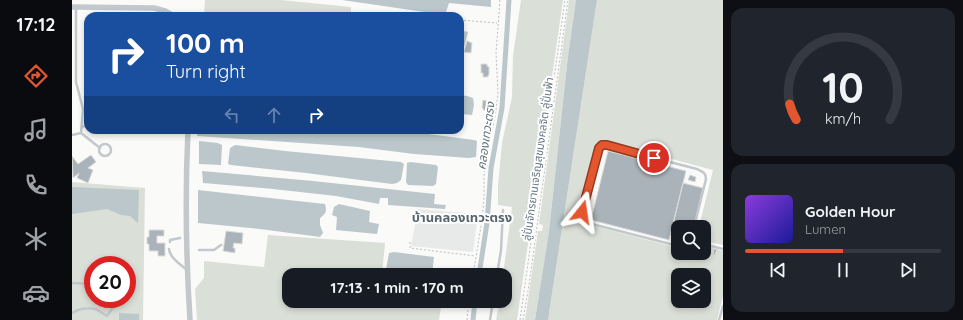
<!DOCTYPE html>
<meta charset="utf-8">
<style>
body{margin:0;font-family:Quicksand,"Noto Sans Thai",sans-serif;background:#20242c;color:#f1f3f6;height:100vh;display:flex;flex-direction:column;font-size:15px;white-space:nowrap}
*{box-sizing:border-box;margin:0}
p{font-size:13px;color:#9ea1a6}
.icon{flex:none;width:22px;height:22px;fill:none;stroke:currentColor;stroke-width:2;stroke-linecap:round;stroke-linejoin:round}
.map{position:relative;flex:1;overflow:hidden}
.sheet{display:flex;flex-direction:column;gap:8px;padding:8px;background:#0d0f14;width:240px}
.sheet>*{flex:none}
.banner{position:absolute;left:12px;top:12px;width:380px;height:122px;border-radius:12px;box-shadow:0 2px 6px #0003;background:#1a4fa0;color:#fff;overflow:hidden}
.buttons{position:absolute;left:599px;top:220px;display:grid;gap:8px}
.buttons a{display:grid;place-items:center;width:40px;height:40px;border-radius:8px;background:#171b24;box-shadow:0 2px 6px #0003;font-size:20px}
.speed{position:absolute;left:12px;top:256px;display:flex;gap:8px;font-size:20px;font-weight:700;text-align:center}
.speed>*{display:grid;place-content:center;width:52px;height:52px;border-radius:50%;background:#171b24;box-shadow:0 2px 6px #0003;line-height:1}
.speed .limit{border:6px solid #d22;background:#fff;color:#111}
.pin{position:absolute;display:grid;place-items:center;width:34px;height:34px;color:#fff;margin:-17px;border:2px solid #fff;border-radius:50%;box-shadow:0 1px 4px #0007}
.me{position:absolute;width:44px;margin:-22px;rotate:15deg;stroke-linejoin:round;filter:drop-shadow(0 0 3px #0008)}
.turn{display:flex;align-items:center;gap:14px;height:84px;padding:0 16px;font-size:18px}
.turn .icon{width:52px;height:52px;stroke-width:2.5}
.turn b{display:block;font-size:28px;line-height:34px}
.lanes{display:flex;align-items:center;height:38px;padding:0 16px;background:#0003;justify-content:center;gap:20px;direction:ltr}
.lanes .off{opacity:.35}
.sheet .widget{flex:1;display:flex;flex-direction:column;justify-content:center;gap:6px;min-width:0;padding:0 14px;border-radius:12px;background:#20242c}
.sheet .dial{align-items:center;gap:0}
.dial svg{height:104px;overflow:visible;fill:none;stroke:#363941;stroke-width:7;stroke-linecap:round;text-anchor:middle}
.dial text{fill:#f1f3f6;stroke:none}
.song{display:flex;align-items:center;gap:12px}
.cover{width:48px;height:48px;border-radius:6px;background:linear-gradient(135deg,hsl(270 70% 55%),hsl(240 70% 35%))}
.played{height:4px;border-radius:2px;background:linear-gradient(90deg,#e4572e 50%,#363941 50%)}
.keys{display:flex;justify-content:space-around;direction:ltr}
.trip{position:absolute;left:210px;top:268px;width:230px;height:40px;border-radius:12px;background:#171b24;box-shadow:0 2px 6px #0003;font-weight:800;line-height:40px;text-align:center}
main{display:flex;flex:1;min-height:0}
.tab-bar{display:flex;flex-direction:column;width:72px;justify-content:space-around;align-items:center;background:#090b0e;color:#9ea1a6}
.tab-bar .icon{width:28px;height:28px}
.tab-bar .on{color:#e4572e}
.tab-bar b{font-size:18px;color:#f1f3f6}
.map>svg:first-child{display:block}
.built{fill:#e8e9e9}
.green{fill:#dadfd7;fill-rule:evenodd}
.water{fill:#bbc7cb}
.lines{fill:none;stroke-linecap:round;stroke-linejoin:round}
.canal{stroke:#bbc7cb;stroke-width:5}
.building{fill:#aab3b9;stroke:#dcdcda}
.path{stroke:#bbbfc2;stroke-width:1;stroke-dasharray:2 2;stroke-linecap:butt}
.service{stroke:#c3c8cc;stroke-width:2.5}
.minor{stroke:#c3c8cc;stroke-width:5.5}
.route-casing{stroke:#94391e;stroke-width:10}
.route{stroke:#e4572e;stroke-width:7}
.labels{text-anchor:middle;stroke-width:4;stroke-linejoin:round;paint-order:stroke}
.street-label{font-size:11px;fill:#657683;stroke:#fff}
.water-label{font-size:12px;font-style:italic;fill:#60757c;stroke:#fff}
.quarter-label{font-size:13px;font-weight:bold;fill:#57646e;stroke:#fff}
</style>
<main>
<nav class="tab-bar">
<b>17:12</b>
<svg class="icon on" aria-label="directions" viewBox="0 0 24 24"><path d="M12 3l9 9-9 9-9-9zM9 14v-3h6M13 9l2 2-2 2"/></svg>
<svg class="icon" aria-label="music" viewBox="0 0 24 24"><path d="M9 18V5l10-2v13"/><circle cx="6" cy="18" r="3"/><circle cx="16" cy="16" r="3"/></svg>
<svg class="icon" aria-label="phone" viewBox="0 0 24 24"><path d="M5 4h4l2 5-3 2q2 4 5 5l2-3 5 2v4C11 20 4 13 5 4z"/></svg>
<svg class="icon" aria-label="climate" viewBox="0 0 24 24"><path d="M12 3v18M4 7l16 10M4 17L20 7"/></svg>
<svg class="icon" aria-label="car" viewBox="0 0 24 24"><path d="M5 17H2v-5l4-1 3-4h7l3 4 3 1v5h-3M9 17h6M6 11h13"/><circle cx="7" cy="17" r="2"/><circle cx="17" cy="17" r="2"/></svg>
</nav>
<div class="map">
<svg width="651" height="320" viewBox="0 0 651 320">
<rect width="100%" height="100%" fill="#fafaf8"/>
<path class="built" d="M346 209 406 214 401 252 339 246Z"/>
<path class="green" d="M133 0H209L279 7V16H132Z
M449 0H491L445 320H424L428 301H433V275H431L440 207 426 205V186L430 143 440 97 441 56Z
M497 0H504L496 56 477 231 463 320H453L466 231H470L471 225 467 224Z
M525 0H651V245L632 241V227H627L641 170 536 142C531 143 528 143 525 147L508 215C508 220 509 222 514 224L606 248V253H632V245L642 248 641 255H643L645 249 651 251V296L645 320H476ZM606 275H632V301H606Z
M0 182 73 188 71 320H0ZM21 265H55V299H21Z
M196 235 313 243 310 275H217V301H370L367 320H125L123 289 132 278V261L192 267Z"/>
<path class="water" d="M270 0H419V7L377 3 373 15Z
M504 0H525L476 320H463L477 231 496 56Z
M388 30 396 32 391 51H388Z
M388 95 395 96 401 98 402 105 400 115 388 114Z
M126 130H349V133L402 140 405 141 404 157 397 158 342 154 287 147 125 136Z
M127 141 146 143 150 145 149 165 127 164Z
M163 145 213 151 329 162 332 164 329 180 325 183 320 184 234 173 159 165 156 164 158 148Z
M338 162 364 165 366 167 364 184 361 186 336 185 334 182 335 163Z
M130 171 241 181 363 194 362 204 374 205 373 209 316 205V198H308L307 204 264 196 201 189 131 183Z
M0 187 67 190 66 223 58 216 49 215 35 209 0 214Z
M126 190 253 204C255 212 254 213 248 218V225L251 233 248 237 188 229 126 223Z
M267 204 298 211 297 222 307 224 305 234 264 230 265 217 260 215 262 207Z
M322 252 362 257 360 275H313L317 253Z
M47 313 67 314V320H47Z"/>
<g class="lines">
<path class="canal" d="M407 275 415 223 419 168 430 108 437 0
M401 320 403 301"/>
</g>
<path class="building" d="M395 41 400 43 399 53 392 52Z
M409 64H415V66L417 67V75H416V77H411V73H409Z
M411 100 419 102V104L420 105V108H419L418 111 411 110V108H410Z
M536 151 614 171 597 240 519 220Z
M19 155 24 162 16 168 21 170 16 183 5 178 7 173 1 178 0 156 6 164Z
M618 175 624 177 623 182 616 180Z
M611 183 631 188 622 227H606V230L600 228Z
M77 230H92V236H85V243H93V256H86V251H77V244H75V237H77Z
M154 231 171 233 170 244 162 243 161 248H163V253L151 251Z
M601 238 606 240V244L600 242Z
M642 249H645L643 255H641Z"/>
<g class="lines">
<path class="path" d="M388 20 425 23
M411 220 426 222
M338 242V248L403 256
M401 275 410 220 412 199V177L415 143 417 133 421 127 424 110 426 93 424 53 428 0
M395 320 397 301
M448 320 493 0
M451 320 457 285 496 0"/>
<path class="service" d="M9 128 16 124
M9 133 28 148
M0 135 9 133 11 109 4 82V7
M27 150a6 6 0 1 1 12 0a6 6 0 1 1-12 0Z
M98 242V240L108 238
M632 244 651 249
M606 246 516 223 511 220 510 212 527 148 530 145H535L540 147 625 169C631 172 634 173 634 179L622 227
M97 249C98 258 108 264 115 270
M127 250H142L149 245
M425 275 429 250 431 210
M0 283 21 284
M0 313C6 309 16 307 23 309 27 310 31 314 35 316L42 306 45 299
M418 320 421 301
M647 320 651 306"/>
<path class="minor" d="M0 7 82 8 93 11 102 16
M116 130C113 193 114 257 118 320"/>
</g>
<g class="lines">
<g class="route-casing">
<path id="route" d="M510 212 527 148 530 145H535L582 158"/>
</g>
<use href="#route" class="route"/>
</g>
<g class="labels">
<g class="street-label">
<text transform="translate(466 159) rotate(-82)" y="4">ลู่ปั่นจักรยานเจริญสุขมงคลจิต ลู่ปั่นฟ้า</text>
</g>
<g class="water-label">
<text transform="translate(414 136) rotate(-82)" y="4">คลองเทวะตรง</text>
</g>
<g class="quarter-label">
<text x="390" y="222">บ้านคลองเทวะตรง</text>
</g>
</g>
</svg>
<div class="buttons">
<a><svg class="icon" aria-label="search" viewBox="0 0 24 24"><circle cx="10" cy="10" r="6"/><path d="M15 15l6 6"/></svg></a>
<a><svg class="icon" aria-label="layers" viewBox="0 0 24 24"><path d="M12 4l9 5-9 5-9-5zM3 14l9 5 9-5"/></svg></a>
</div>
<div class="speed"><div class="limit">20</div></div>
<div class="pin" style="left:582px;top:158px;background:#d93025"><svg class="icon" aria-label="arrive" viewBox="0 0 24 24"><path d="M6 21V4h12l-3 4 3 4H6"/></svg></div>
<svg class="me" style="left:510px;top:212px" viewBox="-20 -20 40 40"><path d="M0-17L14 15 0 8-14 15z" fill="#e4572e" stroke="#fff" stroke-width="4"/></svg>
<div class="trip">17:13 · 1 min · 170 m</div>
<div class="banner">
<div class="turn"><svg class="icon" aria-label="right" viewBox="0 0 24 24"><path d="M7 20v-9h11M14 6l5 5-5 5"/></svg><div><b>100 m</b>Turn right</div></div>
<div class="lanes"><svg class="icon off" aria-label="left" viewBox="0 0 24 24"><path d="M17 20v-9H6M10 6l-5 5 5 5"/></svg><svg class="icon off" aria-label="ahead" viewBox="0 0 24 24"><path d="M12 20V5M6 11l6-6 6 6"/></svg><svg class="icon" aria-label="right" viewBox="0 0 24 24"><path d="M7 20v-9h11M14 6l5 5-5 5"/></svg></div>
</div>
</div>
<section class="sheet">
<div class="widget dial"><svg viewBox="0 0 100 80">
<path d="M14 69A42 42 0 1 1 86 69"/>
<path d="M14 69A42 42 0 0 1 9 57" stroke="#e4572e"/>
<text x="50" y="56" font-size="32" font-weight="700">10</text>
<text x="50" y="72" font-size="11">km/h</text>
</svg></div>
<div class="widget">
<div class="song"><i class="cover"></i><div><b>Golden Hour</b><p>Lumen</p></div></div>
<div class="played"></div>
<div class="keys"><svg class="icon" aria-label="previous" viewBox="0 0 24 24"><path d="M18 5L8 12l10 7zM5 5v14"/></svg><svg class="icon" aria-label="pause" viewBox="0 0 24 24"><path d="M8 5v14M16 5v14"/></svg><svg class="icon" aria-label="next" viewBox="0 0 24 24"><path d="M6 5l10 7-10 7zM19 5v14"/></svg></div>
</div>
</section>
</main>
